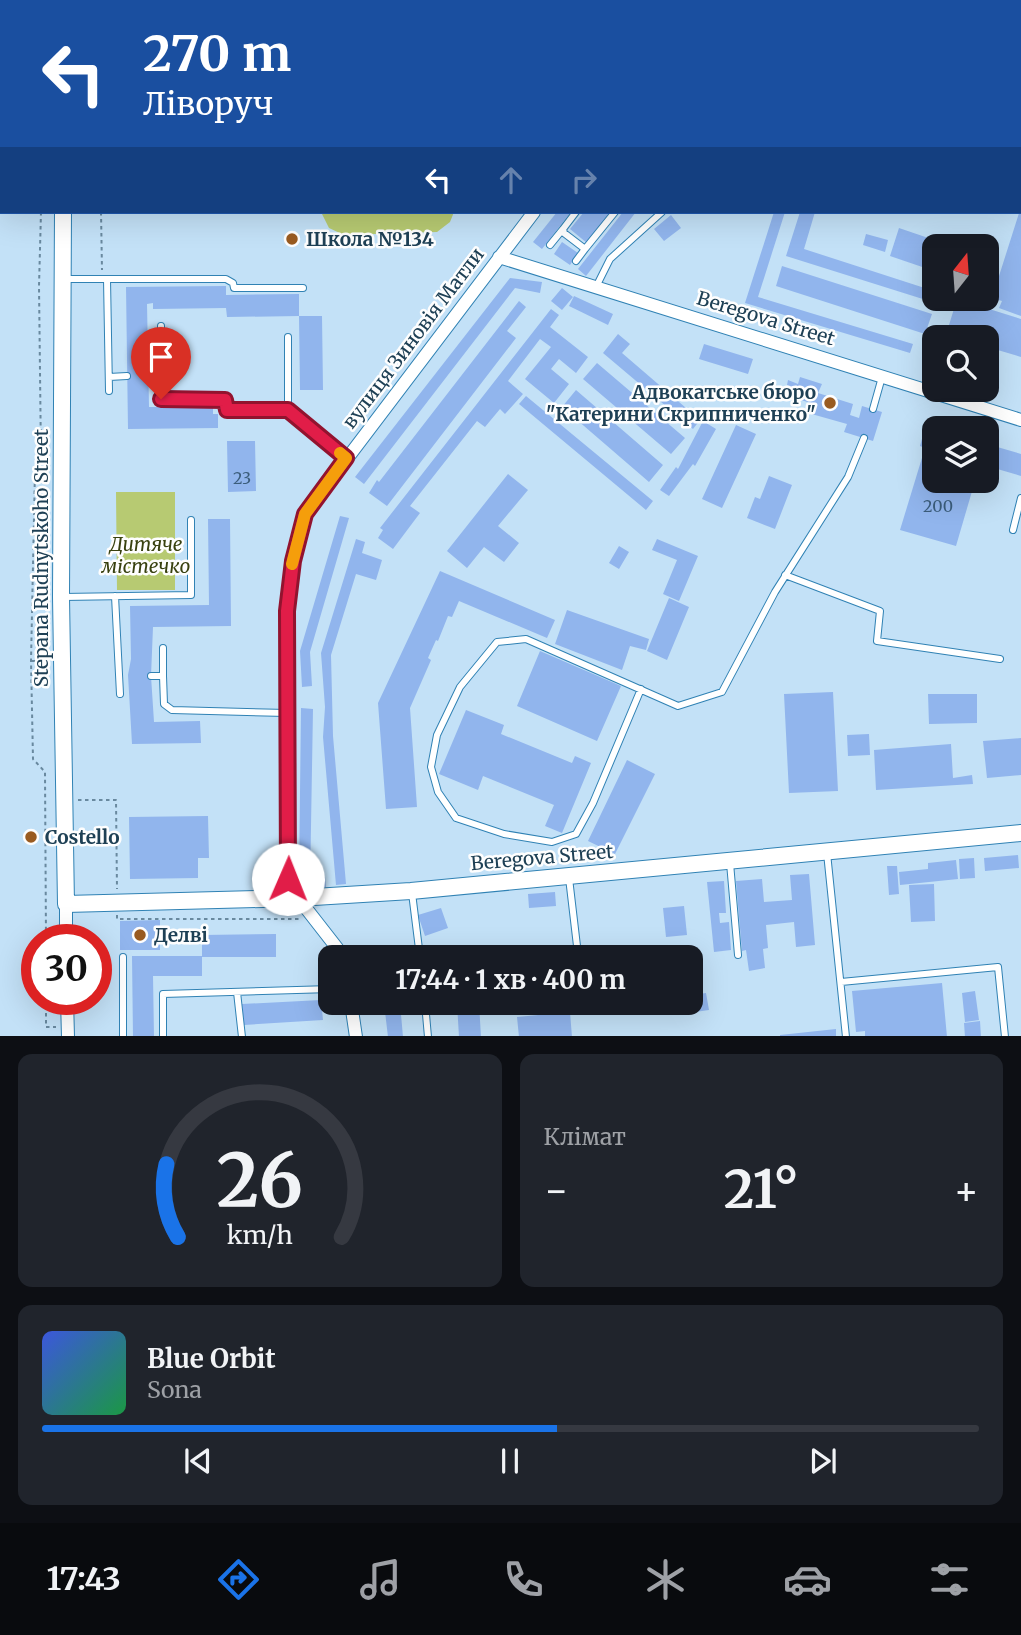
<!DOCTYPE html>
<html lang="uk">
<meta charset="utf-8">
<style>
body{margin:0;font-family:Merriweather,serif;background:#20242c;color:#f1f3f6;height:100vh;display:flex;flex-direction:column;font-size:26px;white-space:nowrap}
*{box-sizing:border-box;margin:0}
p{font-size:23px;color:#9ea1a6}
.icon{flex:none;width:38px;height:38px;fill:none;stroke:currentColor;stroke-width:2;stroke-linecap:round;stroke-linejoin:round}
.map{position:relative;height:1036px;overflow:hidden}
.drawer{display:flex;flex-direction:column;gap:18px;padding:18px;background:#0d0f14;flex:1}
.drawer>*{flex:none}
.banner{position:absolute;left:0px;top:0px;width:1022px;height:214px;box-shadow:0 7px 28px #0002;background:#1a4fa0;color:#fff;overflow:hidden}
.needle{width:46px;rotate:17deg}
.buttons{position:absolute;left:922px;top:234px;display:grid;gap:14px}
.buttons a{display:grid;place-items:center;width:77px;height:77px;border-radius:14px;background:#171b24;box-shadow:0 7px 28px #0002;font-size:35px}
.speed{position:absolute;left:21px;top:924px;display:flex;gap:14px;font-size:35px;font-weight:700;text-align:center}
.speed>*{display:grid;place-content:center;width:91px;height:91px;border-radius:50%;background:#171b24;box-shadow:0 7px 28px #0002;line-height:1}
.speed .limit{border:10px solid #d22;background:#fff;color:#111}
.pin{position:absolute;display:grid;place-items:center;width:60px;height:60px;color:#fff;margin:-72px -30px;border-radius:50% 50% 50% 0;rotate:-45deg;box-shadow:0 0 7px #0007}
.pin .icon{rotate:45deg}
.me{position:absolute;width:77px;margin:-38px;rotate:1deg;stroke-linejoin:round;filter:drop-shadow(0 0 5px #0008)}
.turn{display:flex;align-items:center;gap:24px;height:147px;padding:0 28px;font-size:32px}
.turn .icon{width:91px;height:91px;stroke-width:2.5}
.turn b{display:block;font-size:49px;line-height:60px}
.lanes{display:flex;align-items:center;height:66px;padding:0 28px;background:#0003;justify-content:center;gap:35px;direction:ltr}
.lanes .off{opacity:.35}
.big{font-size:52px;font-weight:700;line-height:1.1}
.drawer .card{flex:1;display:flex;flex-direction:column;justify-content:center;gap:10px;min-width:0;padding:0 24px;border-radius:14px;background:#20242c}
.drawer .dial{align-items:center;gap:0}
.dial svg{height:182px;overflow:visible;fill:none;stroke:#363941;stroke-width:7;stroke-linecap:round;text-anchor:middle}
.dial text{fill:#f1f3f6;stroke:none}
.song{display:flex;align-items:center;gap:21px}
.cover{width:84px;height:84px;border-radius:10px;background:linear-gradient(135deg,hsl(230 70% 55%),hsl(140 70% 35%))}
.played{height:7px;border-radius:4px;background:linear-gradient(90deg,#1a73e8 55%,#363941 55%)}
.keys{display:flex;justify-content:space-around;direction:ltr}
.heat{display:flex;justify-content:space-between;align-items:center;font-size:38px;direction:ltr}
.drawer .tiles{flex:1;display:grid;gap:18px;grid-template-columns:1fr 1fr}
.card:last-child{grid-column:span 2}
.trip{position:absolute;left:318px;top:945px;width:385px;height:70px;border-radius:14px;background:#171b24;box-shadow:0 7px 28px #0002;font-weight:700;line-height:70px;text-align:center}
.tabs{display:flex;height:112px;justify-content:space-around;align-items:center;background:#090b0e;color:#9ea1a6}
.tabs .icon{width:49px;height:49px}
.tabs .on{color:#1a73e8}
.tabs b{font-size:32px;color:#f1f3f6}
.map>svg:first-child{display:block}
.green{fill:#b7ca72}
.building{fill:#91b5ed}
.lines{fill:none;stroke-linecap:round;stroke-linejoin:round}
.lane-casing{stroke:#3082b4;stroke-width:8}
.street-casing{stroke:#3082b4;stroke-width:14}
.secondary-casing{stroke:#3082b4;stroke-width:18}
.path{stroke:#69899f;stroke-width:2;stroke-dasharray:3.5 3.5;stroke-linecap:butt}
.lane{stroke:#fff;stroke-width:6}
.street{stroke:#fff;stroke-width:12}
.secondary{stroke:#fff;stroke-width:16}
.route-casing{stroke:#92132f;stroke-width:18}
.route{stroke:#e11d48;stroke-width:12}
.slow{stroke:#f59e0b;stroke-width:12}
.poi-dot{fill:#995b21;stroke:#fefefe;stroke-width:2.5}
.labels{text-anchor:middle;stroke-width:5;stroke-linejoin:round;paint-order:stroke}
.number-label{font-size:16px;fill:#3b5d7b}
.poi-label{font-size:19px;font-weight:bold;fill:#1e4055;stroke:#fefefe;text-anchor:start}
.street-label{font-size:19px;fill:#1e4055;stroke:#fefefe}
.park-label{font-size:19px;font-style:italic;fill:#38410f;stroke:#fefefe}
</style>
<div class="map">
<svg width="1021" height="1037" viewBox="0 0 1021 1037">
<rect width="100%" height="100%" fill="#c3e1f7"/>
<path class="green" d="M321 212H454L450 222 437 232 344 235 329 228Z
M116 492H175V590H117Z"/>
<path class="building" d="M1020 210H1021V316L999 308 1002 301 992 298Z
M557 212H571L542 249 533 242Z
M584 212H612L587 243 570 229Z
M623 212H636L586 276 578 269Z
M774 212H785L758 297 913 344 910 353 745 303Z
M800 212H815L804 249 934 291V299H948L945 306 786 256Z
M671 215 681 228 664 241 654 229Z
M899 228 943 243 942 247H934V271L890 256Z
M866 234 888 240 885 252 863 245Z
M949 236 980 246V247H945Z
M562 242 578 253 570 265 554 254Z
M782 266 932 314 925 334 776 286Z
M510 278 542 282 540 293 515 288 364 484 355 477Z
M226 286V295L299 294V316H322L323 390H300L299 316 227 317 226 308 153 309V303L147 304 149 407H213V414H218V428L128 429 126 287Z
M562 288 573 297 562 310 551 301Z
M574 296 613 314 608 325 569 306Z
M957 299 1021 319V357L991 348 987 358V338H945Z
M519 301 526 307 507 331 516 338 387 506 369 493 377 480 379 482Z
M551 309 559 315 550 327 588 357 576 373 559 359 551 369 569 384 554 403 525 379 551 347 540 339 508 381 523 394 505 414 500 409 485 427 477 421 410 506 420 513 393 549 378 538 383 530 380 528Z
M618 334 630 344 622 353 700 420 693 429 603 353Z
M704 344 753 359 748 374 699 359Z
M597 363 685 438 671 454 583 379Z
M800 377 822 384 818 393 853 404 850 415 859 418 862 406 882 412 873 441 844 432 847 424 808 413 811 403 787 396 790 386 787 385 788 380 798 384Z
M576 390 663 465 649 482 562 407Z
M526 396 653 501 646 510 519 404Z
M703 421 716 429 695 466 693 464 669 496 660 490 676 467 678 469Z
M934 424V481H975L956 546 900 530 925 448 920 446 925 428 932 430Z
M736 425 756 434 722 508 702 499Z
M227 441H255L256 491 228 492Z
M987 444 1021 454V476L987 466Z
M508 474 528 490 498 526 519 543 504 562 484 547 467 568 447 551Z
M769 476 792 485 775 529 747 518 755 497 760 499Z
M340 516 349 518 310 652 312 686 302 687 300 651Z
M208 519H230L231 626 153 627 151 676 154 722 200 721 201 743 132 744 128 675 131 659 130 606 209 605Z
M356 539 365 542 362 553 382 560 376 580 356 574 331 655 333 736 346 884 336 885 323 737 325 707 321 653Z
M657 539 698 556 679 601 663 594 677 560 652 550Z
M619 546 629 552 619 569 609 563Z
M440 571 555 620 547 638 459 601 452 617 448 616 438 641 436 640 428 658 431 660 410 708 417 807 386 809 378 703Z
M669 598 689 607 667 660 647 651Z
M567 610 649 639 646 650 630 646 622 670 555 644Z
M540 651 621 686 597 741 517 706Z
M833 692 838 791 789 793 784 694Z
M928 694H977V723L929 724Z
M301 708 313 709 310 885H306L299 877Z
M466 710 504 725 501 734 572 763 575 756 591 763 562 833 545 826 554 805 483 776 478 790 439 774Z
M869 734 870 755 848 756 847 735Z
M1021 738V775L987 778 983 741Z
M951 744 953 778 972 775 973 784 876 790 874 750Z
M627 760 655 774 615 854 588 841Z
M208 816 209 858H198V878L130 879 129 817Z
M1018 855 1019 868 985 871 984 858Z
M974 858 975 878 960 879 959 859Z
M956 860 958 879 900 885 899 872 928 869V863Z
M887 866H897L899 894 889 895Z
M809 874 815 945 796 947 794 922 766 925 768 948 763 949 765 968 749 971 746 950 742 951 736 881 762 879 764 902 792 900 790 875Z
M325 877 326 887 312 888 311 878Z
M724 881 726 913H719L720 923 729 922 731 950 714 952 707 882Z
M934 884 935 921 911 922 909 885Z
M555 892 556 906 529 908 528 894Z
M684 906 687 935 666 937 663 908Z
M441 908 448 928 425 936 418 915Z
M160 920V950H120V921Z
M276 934V957H202V935Z
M132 956H202V976H153L154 1037H133Z
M942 983 947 1037H865V1031L856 1032 852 991Z
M975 991 979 1020 965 1022 962 993Z
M706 993 709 1010 695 1012 692 995Z
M321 1000 323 1020 244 1025 242 1004Z
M384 1003H400L403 1037H388Z
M457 1003H479L481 1037H459Z
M570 1012 572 1037H519L517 1017Z
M980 1021 981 1037H965L964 1023Z
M836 1029V1037H780V1035Z"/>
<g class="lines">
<g class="lane-casing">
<path id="lane" d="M162 0 163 2
M324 0 327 2
M459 0V2
M103 2V0
M219 2 221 0
M746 2 747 0
M787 2 788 0
M576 212 563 229 564 233 585 249 615 212
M550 245 563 229
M576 261 585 249
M65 279H226L233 283 234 288H303
M107 279 109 391
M596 287 610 259 662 212
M161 326V399L225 400 227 409 288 410
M288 337V410L346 458
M148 376H161
M109 377 127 376
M873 409 882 377
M1013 530 1021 498
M785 575 880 611 877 641 1000 659
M115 596 120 694
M63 597 191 595V520
M151 676H163V648
M163 676 164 704 172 710 287 713
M641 689 593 803 576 834 552 842 504 834 456 818 438 792 431 767 437 735 460 687 497 642 526 639 678 706 722 692 775 592 848 477 864 438
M827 853 846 1037
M730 863 738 955
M569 878 577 946 570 957
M412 893 420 957
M841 982 998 967 1005 1037
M237 992 242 1037
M425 1003 428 1037
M489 1009 492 1003
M123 1037V957
M163 1037V994L331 989"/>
</g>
<g class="street-casing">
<path id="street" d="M698 2 699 0
M499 257 1021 420
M66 904V940
M340 957 337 948 298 898 288 879 287 611 293 561 305 514 534 212
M67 999 68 1037
M351 1003 356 1037"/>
</g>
<g class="secondary-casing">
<path id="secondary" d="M53 2V0
M63 212 61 597 66 904 298 898 411 891 1021 833"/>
</g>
<path class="path" d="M22 0V2
M41 212 39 286 41 458 35 470 31 661 33 759 45 772 46 940
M101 212 102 270
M34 547 48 573
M32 661H48
M78 800H116L117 889
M117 915V919H300
M46 999V1027H56"/>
<use href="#lane" class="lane"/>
<use href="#street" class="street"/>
<use href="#secondary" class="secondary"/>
</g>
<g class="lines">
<g class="route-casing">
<path id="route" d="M161 399 225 400 227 410H288L346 458 305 514 293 561 287 611 288 879"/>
</g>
<use href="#route" class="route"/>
<path class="slow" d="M292 564 305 514 346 458 340 453"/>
</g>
<g class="poi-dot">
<circle cx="292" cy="239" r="7"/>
<circle cx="830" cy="403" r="7"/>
<circle cx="31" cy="837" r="7"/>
<circle cx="140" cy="935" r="7"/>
</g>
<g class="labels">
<g class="number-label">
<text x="242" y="484">23</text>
<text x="938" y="512">200</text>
</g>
<g class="poi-label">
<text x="306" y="246">Школа №134</text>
<text x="816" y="399" text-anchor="end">Адвокатське бюро<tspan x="816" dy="22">"Катерини Скрипниченко"</tspan></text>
<text x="45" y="844">Costello</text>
<text x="154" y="942">Делві</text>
</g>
<g class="street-label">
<text transform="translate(766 318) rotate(17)" y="7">Beregova Street</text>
<text transform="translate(413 338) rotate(-53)" y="7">вулиця Зиновія Матли</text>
<text transform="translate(41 558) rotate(-90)" y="7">Stepana Rudnytskoho Street</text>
<text transform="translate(542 857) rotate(-5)" y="7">Beregova Street</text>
</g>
<g class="park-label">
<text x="146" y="551">Дитяче<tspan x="146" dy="22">містечко</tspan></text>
</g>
</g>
</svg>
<div class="buttons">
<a><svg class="needle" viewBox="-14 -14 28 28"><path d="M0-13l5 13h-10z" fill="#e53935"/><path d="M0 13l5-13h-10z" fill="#9ea1a6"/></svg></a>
<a><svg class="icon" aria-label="search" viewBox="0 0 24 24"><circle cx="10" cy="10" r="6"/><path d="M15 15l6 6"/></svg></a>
<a><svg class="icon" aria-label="layers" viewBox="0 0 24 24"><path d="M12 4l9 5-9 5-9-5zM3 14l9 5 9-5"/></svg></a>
</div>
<div class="speed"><div class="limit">30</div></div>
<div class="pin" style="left:161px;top:399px;background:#d93025"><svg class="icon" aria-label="arrive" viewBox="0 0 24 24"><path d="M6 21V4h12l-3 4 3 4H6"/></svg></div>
<svg class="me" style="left:288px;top:879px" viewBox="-20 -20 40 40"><circle r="19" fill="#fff"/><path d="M0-13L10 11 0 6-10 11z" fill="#e11d48"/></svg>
<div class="trip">17:44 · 1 хв · 400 m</div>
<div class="banner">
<div class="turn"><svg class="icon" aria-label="left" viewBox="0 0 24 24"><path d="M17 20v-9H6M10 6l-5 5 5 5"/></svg><div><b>270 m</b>Ліворуч</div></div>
<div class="lanes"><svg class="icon" aria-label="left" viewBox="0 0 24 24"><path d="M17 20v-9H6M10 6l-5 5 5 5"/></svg><svg class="icon off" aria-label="ahead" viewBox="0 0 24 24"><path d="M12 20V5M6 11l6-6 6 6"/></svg><svg class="icon off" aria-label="right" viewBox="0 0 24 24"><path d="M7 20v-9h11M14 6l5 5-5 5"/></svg></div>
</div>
</div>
<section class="drawer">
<div class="tiles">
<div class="card dial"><svg viewBox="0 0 100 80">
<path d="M14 69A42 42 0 1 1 86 69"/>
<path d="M14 69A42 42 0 0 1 9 37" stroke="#1a73e8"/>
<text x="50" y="56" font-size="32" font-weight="700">26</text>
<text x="50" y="72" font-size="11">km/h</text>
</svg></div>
<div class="card"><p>Клімат</p>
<div class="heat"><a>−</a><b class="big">21°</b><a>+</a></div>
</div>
<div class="card">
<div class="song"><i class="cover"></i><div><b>Blue Orbit</b><p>Sona</p></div></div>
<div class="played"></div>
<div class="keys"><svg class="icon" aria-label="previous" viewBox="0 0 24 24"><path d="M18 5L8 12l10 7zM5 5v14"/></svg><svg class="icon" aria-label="pause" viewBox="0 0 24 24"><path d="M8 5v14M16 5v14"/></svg><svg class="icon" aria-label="next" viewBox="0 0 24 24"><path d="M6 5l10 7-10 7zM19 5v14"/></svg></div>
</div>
</div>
</section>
<nav class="tabs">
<b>17:43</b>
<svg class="icon on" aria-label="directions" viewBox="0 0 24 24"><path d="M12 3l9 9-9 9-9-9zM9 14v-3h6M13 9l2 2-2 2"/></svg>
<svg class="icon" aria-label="music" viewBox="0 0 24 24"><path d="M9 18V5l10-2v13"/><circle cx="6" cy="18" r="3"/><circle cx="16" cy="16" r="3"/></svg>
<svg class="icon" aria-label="phone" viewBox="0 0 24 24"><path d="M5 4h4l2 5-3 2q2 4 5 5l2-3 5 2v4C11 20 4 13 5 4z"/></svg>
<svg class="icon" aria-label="climate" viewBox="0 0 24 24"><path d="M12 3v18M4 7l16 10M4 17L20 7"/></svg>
<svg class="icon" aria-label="car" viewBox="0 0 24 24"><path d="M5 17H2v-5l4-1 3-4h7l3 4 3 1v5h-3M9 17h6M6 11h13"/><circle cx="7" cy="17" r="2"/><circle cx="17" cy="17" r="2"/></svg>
<svg class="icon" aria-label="filters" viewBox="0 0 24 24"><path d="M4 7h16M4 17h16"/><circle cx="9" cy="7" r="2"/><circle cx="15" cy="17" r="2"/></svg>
</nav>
